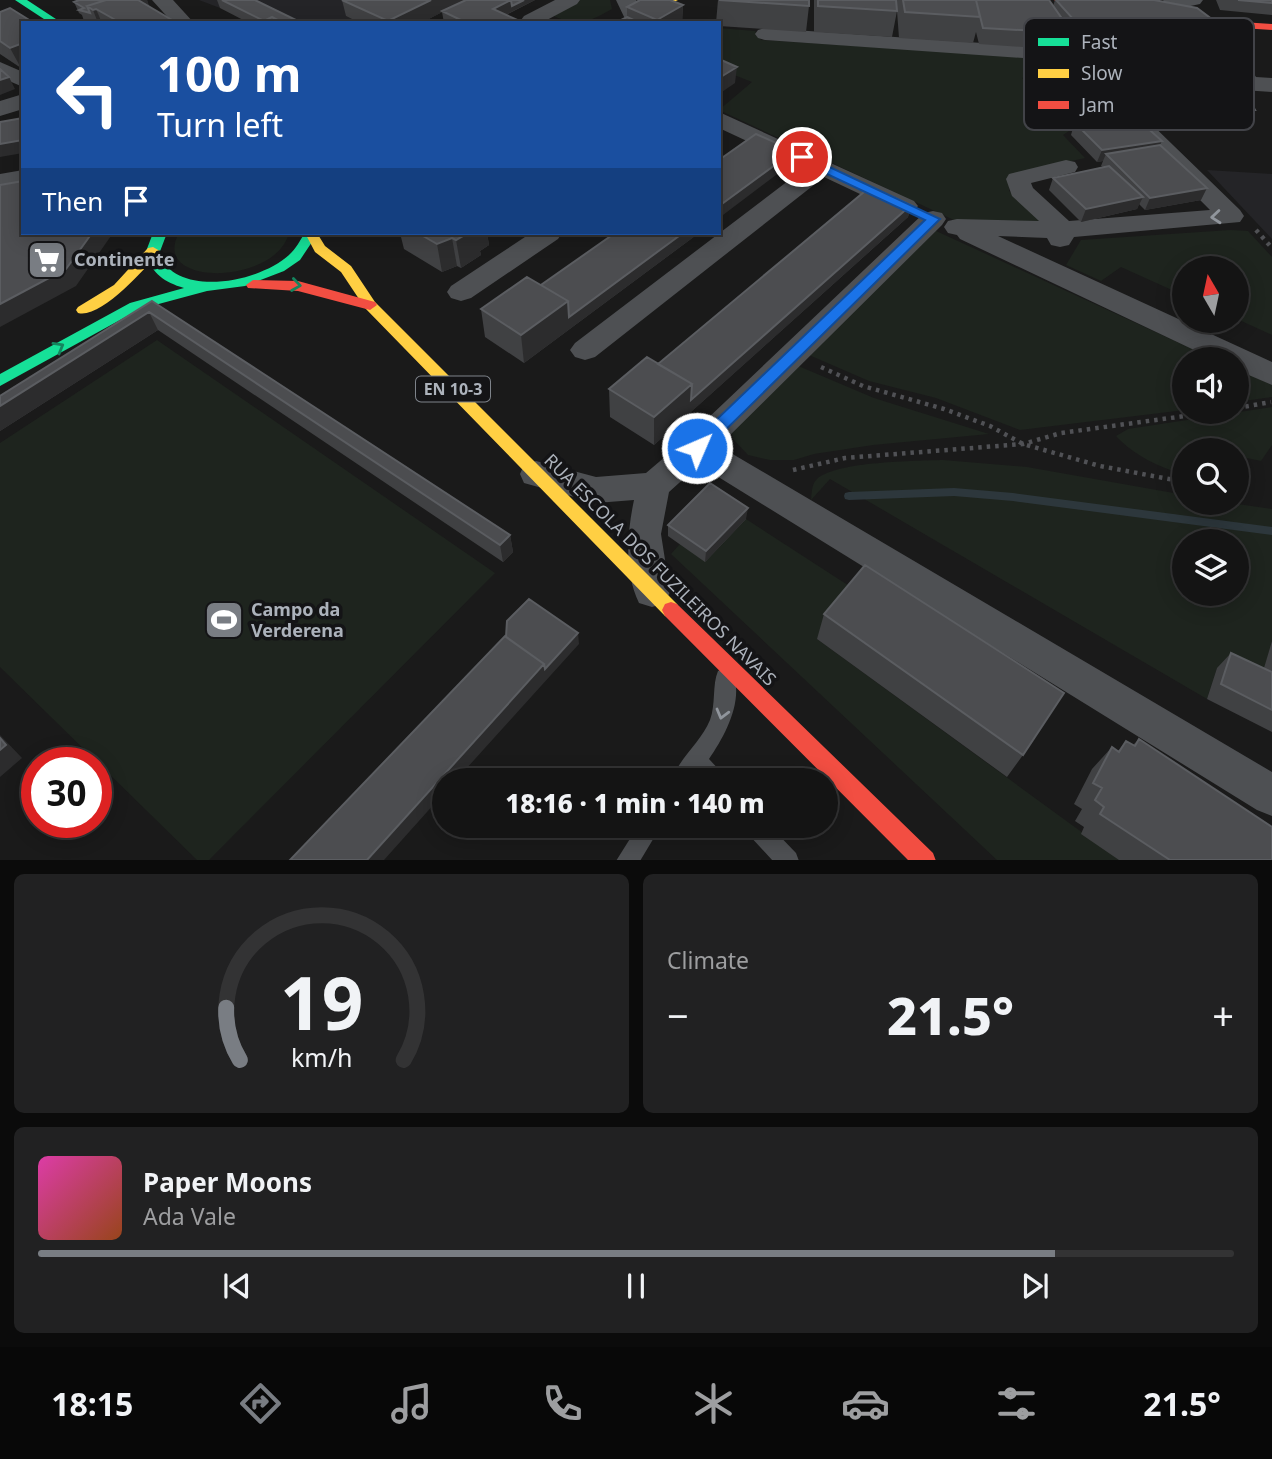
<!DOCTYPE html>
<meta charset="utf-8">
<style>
body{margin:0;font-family:"Noto Sans",sans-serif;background:#212122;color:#f1f3f6;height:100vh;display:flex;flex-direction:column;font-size:26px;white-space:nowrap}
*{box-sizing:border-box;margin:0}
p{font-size:23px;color:#9d9ea0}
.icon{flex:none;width:38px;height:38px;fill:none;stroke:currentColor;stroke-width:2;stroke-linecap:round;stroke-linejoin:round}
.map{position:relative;height:860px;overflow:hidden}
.sheet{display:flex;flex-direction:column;gap:14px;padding:14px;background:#0b0b0b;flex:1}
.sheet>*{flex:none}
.hud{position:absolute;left:21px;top:21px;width:700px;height:214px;border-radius:0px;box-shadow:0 4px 18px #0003,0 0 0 2px #333334;background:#1a4fa0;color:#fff;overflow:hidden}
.needle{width:46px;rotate:351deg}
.controls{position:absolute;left:1172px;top:256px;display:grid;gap:14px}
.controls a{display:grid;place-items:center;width:77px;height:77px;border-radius:50%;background:#141414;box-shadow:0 4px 18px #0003,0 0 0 2px #333334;font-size:35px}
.speed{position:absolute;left:21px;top:747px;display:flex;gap:14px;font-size:35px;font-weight:700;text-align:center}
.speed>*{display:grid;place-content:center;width:91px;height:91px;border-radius:50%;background:#141414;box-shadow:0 4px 18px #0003,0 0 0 2px #333334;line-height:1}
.speed .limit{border:10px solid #d22;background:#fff;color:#111}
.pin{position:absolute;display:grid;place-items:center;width:60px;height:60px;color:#fff;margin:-30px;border:4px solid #fff;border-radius:50%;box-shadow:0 2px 7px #0007}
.me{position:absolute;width:77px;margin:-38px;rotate:45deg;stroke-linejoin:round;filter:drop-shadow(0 0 5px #0008)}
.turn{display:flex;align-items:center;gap:24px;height:147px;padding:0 21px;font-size:32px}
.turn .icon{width:91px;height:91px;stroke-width:2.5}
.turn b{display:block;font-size:49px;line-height:60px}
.then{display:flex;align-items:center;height:66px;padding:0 21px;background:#0003;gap:14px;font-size:26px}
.big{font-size:52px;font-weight:800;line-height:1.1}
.sheet .widget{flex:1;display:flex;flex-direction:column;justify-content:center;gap:10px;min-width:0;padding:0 24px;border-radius:10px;background:#212122}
.sheet .dial{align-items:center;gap:0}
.dial svg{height:182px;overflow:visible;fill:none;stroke:#333334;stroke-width:7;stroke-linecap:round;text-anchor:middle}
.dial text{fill:#f1f3f6;stroke:none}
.song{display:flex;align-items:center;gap:21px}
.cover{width:84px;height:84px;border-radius:10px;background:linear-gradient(135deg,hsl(320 70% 55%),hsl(20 70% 35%))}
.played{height:7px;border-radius:4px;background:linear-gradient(90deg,#797d83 85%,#333334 85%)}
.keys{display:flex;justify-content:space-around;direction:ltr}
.heat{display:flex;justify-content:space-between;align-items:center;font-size:38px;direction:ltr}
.sheet .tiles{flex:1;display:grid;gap:14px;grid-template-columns:1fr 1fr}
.widget:last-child{grid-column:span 2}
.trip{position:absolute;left:432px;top:768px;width:406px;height:70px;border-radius:35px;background:#141414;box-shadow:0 4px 18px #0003,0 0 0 2px #333334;font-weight:800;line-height:70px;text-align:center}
.menu{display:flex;height:112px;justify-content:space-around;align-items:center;background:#080808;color:#9d9ea0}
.menu .icon{width:49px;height:49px}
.menu .on{color:#797d83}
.menu b{font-size:32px;color:#f1f3f6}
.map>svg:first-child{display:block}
.built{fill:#242427}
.green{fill:#1e241e;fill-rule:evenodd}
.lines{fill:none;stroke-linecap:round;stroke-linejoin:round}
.stream{fill:#2d373c;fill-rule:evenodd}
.path{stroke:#505155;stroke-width:4.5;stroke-dasharray:3.5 5;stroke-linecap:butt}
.lane{fill:#4e5053;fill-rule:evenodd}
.street{fill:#4e5053;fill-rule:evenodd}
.fast{fill:#16e098;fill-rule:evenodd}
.slow{fill:#ffcf43;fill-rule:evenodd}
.jam{fill:#f24e42;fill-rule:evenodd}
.wall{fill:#404143}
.shaded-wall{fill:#2c2c2d}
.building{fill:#4c4d50;stroke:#5b5d61;stroke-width:2}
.oneway{stroke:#90959c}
.oneway2{stroke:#15845e}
.route{fill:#1a73e8;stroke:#114b97;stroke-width:2}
.labels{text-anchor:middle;stroke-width:7;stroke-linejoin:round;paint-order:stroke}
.shield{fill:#141416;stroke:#7e838a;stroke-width:2}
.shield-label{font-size:16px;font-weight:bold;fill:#acb2bb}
.poi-label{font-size:18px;font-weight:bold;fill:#acb2bb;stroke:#141416;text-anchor:start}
.street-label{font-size:18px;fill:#acb2bb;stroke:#141416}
.key{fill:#141416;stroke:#424348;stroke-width:2}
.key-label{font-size:19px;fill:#acb2bb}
</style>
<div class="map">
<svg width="1272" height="861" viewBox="0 0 1272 861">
<rect width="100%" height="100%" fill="#1a1a1a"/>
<path class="built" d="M199 0H379L346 16 360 23H282L238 1 220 8Z
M1207 170 1272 174V239Z"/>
<path class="green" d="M576 0H610L612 9C585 24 578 27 549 14Z
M719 28 755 31 761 40 1047 58 1075 67 1022 78 1052 106 1045 109 1069 131 1063 135 1085 158 1010 175 1009 191 1047 224 956 221 719 110 752 82 719 69Z
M934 230 1214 359H1185V410L1020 430 936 398 869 381 809 355Z
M1230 230 1248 231 1272 257V335L1237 319V268H1185V296L1121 267 1101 281 1066 265 1081 240Z
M179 233H289C275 286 149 287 179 233Z
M157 340 495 573 209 860H197L0 667V443Z
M796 365 874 398 989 434 873 445 814 454 794 460H770L748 455 733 439 731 429Z
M1237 369 1272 385V397L1237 402Z
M1272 407V445L1261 461 1237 456V450H1185V474C1161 469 1132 454 1116 436L1128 429Z
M943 460 1027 467 1185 495V502H1224L1272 509V641L1259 688 1217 668 1207 699 830 479 811 500C812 493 811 485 817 479 837 461 916 461 943 460ZM1185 541H1237V593H1185Z
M746 519 857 591 817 639 1120 860H997L671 554 680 544Z"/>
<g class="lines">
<path class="stream" d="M954 488 1013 493 1272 527V535L1013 501 954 496 849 500 845 499 844 496 845 493 849 492Z"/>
<path class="path" d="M1256 230 1272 248
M821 367 863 386 944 409 990 426 1023 444 1100 466 1185 482
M1237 408 1271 402
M793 470 845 458 1023 444 1061 433 1221 411"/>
<path class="lane" d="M479 0H491L450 23H437Z
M725 668 732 671C745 699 725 736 709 759L722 773 725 780H701L697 776 694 780H672C679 758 701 742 710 720 716 704 712 685 718 671Z
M638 826H661L640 861H616Z
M745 826H770L796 853 799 861H773L748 834Z"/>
<path class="street" d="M152 0H173L194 23H173Z
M555 0H580L577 4 545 21 547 23H523L521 20 524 16Z
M616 0H636L643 17 640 21H626Z
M1163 0H1203L1200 4 1181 8 1166 4Z
M1211 17 1218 19 1256 77 1272 78V92L1107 81 1240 210 1244 216 1240 222 1074 237 1069 245 1060 247 1051 245 1047 238 998 236 1272 362V385L1237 370V359H1213L960 239 957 235 948 233 944 227 948 221 957 219 1039 221 1012 196 1006 179 1009 174 1066 160 1075 162 1078 167 1075 172 1031 183 1033 188 1069 221 1210 210 1066 65 1052 60 765 40 758 38 755 34 758 30 765 28 1053 48 1082 55 1093 67 1233 76 1201 23 1204 19Z
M0 62 23 72V87L0 77Z
M23 94V109L0 116V101Z
M719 112 914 201 918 206 914 211 905 214 896 211 824 177 595 357 585 360 575 357 570 350 575 343 805 168 719 128Z
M23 170V184L0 188V174Z
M933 211 942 213 946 219 942 225 719 446 1272 772V816L1257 810 699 465 669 492 661 534 670 592 665 603 652 607 639 603C624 572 627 533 634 500L596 503 524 483 520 474 524 465 536 461 596 477 646 473 686 439 924 213Z
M531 233H562L558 239 471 298 461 301 451 298 447 292 451 286Z"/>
<path class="fast" d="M15 0H27L62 23H50Z
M153 233H167L159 254C177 299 260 282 289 255 296 249 300 240 305 233H318L300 260 284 271 245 286 207 291 140 309 0 386V374L130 303 184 288C164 282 153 274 145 254Z"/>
<path class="slow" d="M661 0H678L630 23H617Z
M305 233H317L325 246 351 266 375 302 677 604 680 610 677 616 671 618 665 616 365 308 341 272 315 252Z
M153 247 160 251 158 254C143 270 101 319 78 313L76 310 78 307 114 285 148 248Z"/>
<path class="jam" d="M1054 0H1079L1211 20 1272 24V30L1211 26 1059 3Z
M253 280 298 281 375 302 377 305 370 310 298 291 248 288 246 285Z
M671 602 677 604 933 853 936 861H909L665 616 662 610 665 604Z"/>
</g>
<path class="wall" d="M76 0H147L149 7 177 23H90L84 21 82 15 79 13 74 2 76 1Z
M217 0H255L296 20 297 23H249L220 8Z
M342 0H535L506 15 524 23H444L442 12 421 23H360L346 16Z
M718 0 809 6 806 32 719 26V23H716Z
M814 0H1049L1053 6 1055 0H1154L1232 48 1222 68 1214 72 1094 65 1084 59 1069 42 1066 50 979 44 976 32 973 43 899 38 897 11 892 37 814 32Z
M1216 0H1272V15L1220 10Z
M683 5 682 23H615L627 17V7Z
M0 12 23 23V67L21 68 0 54Z
M1034 67 1115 87 1113 91 1159 145 1201 200 1145 210 1139 204 1137 209 1081 222 1049 190 1053 178 1103 167 1101 166 1103 161 1097 162 1071 135 1073 128 1055 110 1057 103 1031 78Z
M1142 81 1201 92H1206L1210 85 1255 110 1249 122 1165 119 1160 108H1153L1137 92Z
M911 205 908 217 654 445 610 417 609 389 658 364Z
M400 233H487L489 245 480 251 481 255 461 268 457 266 442 272 404 249Z
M615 233H699L524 363 485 337 481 309 541 285Z
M152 301 510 535 513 552 503 562 158 330 0 431V396Z
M746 519 705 562 668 536V525Z
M824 614 1023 755 1007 777 817 639Z
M1272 641V732L1207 699 1217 668 1231 653 1264 668Z
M1139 739 1272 860H1119L1081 834 1084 827 1075 821 1082 809 1074 804 1092 769 1112 747 1118 751 1126 741 1133 745Z"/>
<path class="shaded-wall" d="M135 0H147L150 8Z
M431 0H466L421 23H389L388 21Z
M512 0 513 11 495 21 493 9Z
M524 0H535L513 11 512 6Z
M683 5 682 23H657V20Z
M96 9 102 23H98L93 10Z
M23 43V67L21 68 10 48Z
M1232 48 1222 68 1214 72 1224 51Z
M737 67 735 83 719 94V78Z
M9 77 15 89 0 95V80Z
M1115 87 1110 98 1062 102 1065 95Z
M1135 111 1130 122 1078 126 1080 119Z
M23 140V153L0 157V144Z
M1162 141 1156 153 1106 154 1103 161 1097 162 1102 150Z
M794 151 792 163 719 218V206Z
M1207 188 1201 200 1145 210 1150 198Z
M1143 197 1137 209 1081 222 1086 209Z
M911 205 908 217 691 412V400Z
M92 233H113L76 286 0 327V304Z
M468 233H487L489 245 480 251 481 255 461 268 456 240Z
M683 233H699L524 363 521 335 568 301Z
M452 238 457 266 442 272 437 244Z
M149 312 158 330 0 431V406Z
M692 384 691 412 654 445V417Z
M748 508 746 519 705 562 706 551Z
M510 535 513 552 503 562 500 545Z
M578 633 579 644 456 780H444V793L384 860H367L544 664Z
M0 735 22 758 0 777Z"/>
<path class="building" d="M79 0H106L87 6 90 13 79 10 84 8 74 2Z
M106 0H138L177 23H121L96 9 93 10 87 6Z
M222 0H255L296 20 290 23H283L272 17 264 21Z
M342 0H431L388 21Z
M466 0H511L493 9 524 23H467L442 11Z
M511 0H524L512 6Z
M640 0H670L683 5 657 20 627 7Z
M719 0H809V6Z
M818 0H896L897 11 818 6Z
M903 0H976L980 17 905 12Z
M976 0H1049L1072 33 983 28Z
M1056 0H1154L1197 8 1221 26 1232 48 1224 51 1102 44 1091 39Z
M1238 0H1272V3Z
M10 8 34 23H23V43L10 48 0 41V12Z
M272 17 283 23H260Z
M627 17 640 23H615Z
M719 59 737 67 719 78Z
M0 69 9 77 0 80Z
M1142 81 1197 82 1201 92H1213L1210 85 1242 87 1255 110 1171 107 1166 96H1158Z
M1133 115 1162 141 1102 150 1075 123Z
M23 118V140L0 144V122Z
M756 134 794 151 719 206V160Z
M1160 145 1207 188 1150 198 1106 154Z
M1109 166 1143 197 1086 209 1053 178Z
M23 181V233H92L66 269 0 304V185Z
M870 187 911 205 691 400 692 384 658 364Z
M418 233H468L456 240 452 238 437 244Z
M615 233H683L569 317 568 301 541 285Z
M527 277 568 301 521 335 481 309Z
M152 301 510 535 500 545 149 312 0 406V396Z
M647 357 692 384 654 417 609 389Z
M710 483 748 508 706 551 668 525Z
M865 565 1064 693 1023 755 824 614Z
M529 599 578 633 545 669 544 664 506 637 507 621Z
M505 636 544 664 367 860H290Z
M1231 653 1272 672V710L1221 684Z
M0 738 6 745 0 750Z
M1139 739 1272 827V860H1170L1100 814 1104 807 1095 800 1102 788 1093 783 1112 747 1119 752 1126 741 1135 746Z"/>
<defs><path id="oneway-chevron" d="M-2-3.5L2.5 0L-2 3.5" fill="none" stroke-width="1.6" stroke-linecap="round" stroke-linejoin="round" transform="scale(1.75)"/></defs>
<g class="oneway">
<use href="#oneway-chevron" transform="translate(1216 217) rotate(175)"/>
<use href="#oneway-chevron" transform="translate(722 714) rotate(105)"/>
</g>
<g class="oneway2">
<use href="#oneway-chevron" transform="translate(296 285) rotate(8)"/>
<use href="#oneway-chevron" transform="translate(59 347) rotate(-30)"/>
</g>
<path class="route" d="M802 154 940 219 703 452H691L689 448 691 444 925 220 797 160 796 157Z"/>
<defs>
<g id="supermarket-square" transform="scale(2.0125)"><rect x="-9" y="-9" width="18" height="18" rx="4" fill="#797d83" stroke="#141416"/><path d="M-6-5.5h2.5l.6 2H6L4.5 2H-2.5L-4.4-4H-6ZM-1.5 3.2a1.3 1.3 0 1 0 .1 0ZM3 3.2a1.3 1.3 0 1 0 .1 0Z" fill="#fff"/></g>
<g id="stadium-square" transform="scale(2.0125)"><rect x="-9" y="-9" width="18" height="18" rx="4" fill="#797d83" stroke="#141416"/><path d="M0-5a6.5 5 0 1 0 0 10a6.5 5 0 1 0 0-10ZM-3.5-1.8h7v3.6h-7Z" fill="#fff"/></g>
</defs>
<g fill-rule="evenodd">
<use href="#supermarket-square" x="47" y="260"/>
<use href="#stadium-square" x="224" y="620"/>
</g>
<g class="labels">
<rect class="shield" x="416" y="376.5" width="74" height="25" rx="5"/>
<g class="shield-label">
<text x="453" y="395">EN 10-3</text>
</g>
<g class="poi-label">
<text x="74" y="266">Continente</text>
<text x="251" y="616">Campo da<tspan x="251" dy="21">Verderena</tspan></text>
</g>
<g class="street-label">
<text transform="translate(660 570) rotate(45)" y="6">RUA ESCOLA DOS FUZILEIROS NAVAIS</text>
</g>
</g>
<rect x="1024" y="18" width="230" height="112" rx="10" class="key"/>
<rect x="1038" y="38" width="31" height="8" fill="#16e098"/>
<rect x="1038" y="69" width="31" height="9" fill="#ffcf43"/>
<rect x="1038" y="101" width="31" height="8" fill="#f24e42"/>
<g class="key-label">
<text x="1081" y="49">Fast</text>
<text x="1081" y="80">Slow</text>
<text x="1081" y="112">Jam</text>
</g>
</svg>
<div class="controls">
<a><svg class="needle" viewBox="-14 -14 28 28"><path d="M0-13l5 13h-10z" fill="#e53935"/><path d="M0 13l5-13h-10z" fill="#9d9ea0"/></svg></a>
<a><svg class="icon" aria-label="sound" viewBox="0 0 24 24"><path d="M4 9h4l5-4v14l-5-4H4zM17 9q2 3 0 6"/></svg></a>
<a><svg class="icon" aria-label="search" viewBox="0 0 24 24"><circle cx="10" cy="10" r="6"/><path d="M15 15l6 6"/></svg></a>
<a><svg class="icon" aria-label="layers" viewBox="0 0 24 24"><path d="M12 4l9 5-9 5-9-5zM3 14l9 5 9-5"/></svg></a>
</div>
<div class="speed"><div class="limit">30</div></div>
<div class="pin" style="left:802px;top:157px;background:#d93025"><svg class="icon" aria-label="arrive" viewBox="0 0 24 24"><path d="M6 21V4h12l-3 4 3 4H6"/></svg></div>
<svg class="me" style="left:697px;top:448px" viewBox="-20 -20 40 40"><circle r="17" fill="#1a73e8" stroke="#fff" stroke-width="3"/><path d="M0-11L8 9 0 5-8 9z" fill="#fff"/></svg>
<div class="trip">18:16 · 1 min · 140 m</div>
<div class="hud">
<div class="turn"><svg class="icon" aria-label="left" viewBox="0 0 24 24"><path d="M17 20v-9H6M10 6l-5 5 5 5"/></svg><div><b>100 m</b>Turn left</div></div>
<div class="then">Then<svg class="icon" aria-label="arrive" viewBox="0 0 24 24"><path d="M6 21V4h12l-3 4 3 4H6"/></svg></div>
</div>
</div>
<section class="sheet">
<div class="tiles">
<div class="widget dial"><svg viewBox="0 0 100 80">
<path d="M14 69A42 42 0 1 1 86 69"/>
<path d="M14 69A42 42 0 0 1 8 46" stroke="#797d83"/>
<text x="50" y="56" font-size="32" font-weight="700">19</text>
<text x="50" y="72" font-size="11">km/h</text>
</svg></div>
<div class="widget"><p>Climate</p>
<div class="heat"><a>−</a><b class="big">21.5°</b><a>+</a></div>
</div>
<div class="widget">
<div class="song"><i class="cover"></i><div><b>Paper Moons</b><p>Ada Vale</p></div></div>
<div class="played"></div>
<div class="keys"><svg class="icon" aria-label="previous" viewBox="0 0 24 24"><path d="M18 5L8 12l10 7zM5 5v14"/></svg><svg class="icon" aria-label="pause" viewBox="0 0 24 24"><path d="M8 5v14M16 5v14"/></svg><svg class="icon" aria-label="next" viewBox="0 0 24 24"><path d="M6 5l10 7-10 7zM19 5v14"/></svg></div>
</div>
</div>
</section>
<nav class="menu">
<b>18:15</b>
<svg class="icon on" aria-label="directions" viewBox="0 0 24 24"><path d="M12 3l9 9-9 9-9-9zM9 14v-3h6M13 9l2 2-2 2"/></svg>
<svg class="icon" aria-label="music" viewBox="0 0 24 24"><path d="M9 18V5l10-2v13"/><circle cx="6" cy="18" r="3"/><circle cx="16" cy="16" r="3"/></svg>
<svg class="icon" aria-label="phone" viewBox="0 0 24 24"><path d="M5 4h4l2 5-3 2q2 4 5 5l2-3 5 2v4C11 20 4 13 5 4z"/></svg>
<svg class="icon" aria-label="climate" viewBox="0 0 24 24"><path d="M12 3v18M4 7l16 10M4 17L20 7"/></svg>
<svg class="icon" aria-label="car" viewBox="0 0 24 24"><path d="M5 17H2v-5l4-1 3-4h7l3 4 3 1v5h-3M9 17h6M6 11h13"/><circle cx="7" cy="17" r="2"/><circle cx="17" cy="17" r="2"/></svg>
<svg class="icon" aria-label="filters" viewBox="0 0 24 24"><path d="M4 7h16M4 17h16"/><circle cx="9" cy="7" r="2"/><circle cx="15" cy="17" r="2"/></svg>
<b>21.5°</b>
</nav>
